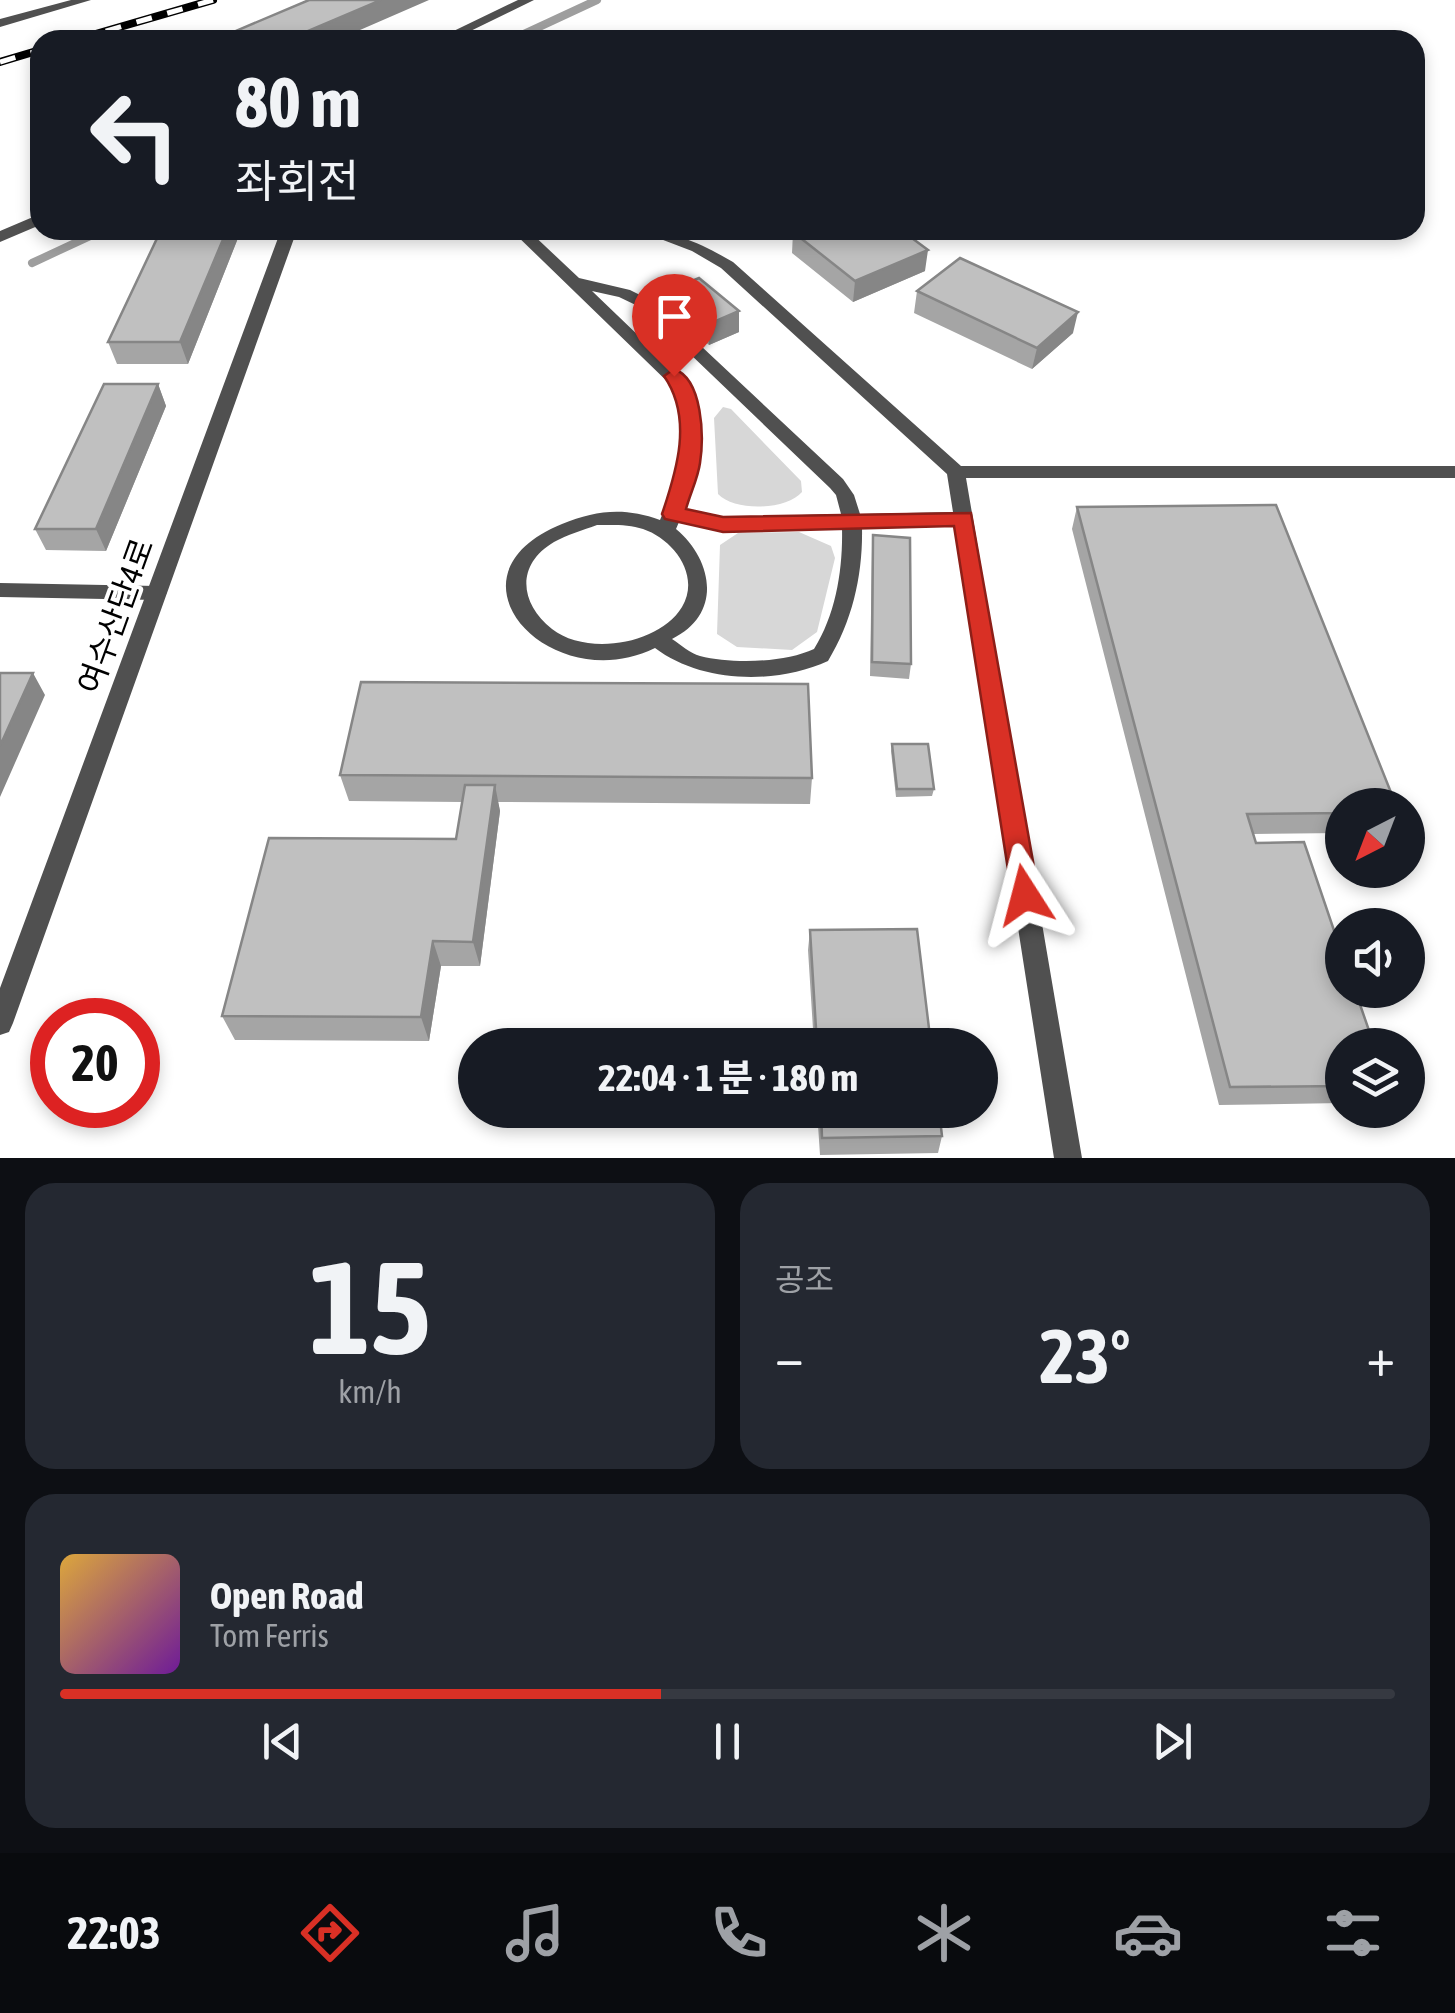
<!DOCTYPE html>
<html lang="ko">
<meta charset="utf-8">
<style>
body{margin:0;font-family:"Asap Condensed","Noto Sans KR",sans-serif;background:#242831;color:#f1f3f6;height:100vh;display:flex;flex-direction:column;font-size:38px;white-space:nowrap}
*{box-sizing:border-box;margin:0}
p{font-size:32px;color:#9ea1a6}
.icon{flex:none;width:55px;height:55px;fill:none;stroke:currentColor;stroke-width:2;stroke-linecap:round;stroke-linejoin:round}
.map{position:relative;height:1158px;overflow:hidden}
.sheet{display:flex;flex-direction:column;gap:25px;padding:25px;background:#0d0f14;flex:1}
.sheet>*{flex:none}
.top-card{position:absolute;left:30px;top:30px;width:1395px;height:210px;border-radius:30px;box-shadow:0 5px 15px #0003;background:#171b24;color:#f1f3f6;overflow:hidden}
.needle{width:65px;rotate:222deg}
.fabs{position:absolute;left:1325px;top:788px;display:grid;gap:20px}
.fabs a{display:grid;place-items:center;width:100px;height:100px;border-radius:50%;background:#171b24;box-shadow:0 5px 15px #0003;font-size:50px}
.speed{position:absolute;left:30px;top:998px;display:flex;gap:20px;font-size:50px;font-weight:700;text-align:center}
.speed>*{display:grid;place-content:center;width:130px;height:130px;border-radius:50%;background:#171b24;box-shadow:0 5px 15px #0003;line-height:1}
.speed .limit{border:15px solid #d22;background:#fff;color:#111}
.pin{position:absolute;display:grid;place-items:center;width:85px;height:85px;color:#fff;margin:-102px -42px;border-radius:50% 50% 50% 0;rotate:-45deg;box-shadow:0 0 10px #0007}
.pin .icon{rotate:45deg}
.me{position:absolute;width:110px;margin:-55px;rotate:351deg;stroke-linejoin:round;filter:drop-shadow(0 0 8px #0008)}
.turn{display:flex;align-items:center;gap:35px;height:210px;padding:0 40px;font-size:45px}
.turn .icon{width:130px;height:130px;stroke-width:2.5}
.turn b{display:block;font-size:70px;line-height:85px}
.big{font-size:75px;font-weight:700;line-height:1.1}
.sheet .card{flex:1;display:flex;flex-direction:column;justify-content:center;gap:15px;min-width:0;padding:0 35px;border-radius:30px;background:#242831}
.sheet .dial{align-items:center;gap:0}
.dial b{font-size:130px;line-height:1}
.song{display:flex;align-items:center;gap:30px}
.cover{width:120px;height:120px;border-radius:15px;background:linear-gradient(135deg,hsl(40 70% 55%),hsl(280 70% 35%))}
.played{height:10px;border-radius:5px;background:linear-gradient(90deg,#d93025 45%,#363941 45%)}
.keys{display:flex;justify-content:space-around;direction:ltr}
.heat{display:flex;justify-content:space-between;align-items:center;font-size:55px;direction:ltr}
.sheet .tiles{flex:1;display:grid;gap:25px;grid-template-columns:1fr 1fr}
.card:last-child{grid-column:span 2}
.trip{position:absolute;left:458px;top:1028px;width:540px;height:100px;border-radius:50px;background:#171b24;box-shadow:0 5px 15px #0003;font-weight:700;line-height:100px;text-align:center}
.dock{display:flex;height:160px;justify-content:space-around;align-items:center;background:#090b0e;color:#9ea1a6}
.dock .icon{width:70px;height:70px}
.dock .active{color:#d93025}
.dock b{font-size:45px;color:#f1f3f6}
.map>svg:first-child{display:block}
.green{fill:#d7d7d7}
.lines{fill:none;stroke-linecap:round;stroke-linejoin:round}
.stream{stroke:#9e9e9e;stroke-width:8}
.service{fill:#505050;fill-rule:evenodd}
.minor{fill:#505050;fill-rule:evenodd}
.tertiary{fill:#505050;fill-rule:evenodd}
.rail-casing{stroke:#000;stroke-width:8}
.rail{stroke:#fff;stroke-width:5;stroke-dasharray:16;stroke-linecap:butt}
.wall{fill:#a5a5a5}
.shaded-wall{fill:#868686}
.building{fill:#c0c0c0;stroke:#868686;stroke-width:2.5}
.route{fill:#d93025;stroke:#8d1f18;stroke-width:2.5}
.labels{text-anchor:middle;stroke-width:8;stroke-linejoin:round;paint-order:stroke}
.street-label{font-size:32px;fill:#000;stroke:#fff}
</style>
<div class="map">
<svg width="1455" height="1158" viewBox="0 0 1455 1158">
<rect width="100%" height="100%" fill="#fff"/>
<path class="green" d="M723 407 731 409 801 481 802 492C787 510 735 512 718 494L714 418Z
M799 532 831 546 835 558 817 632 792 650 737 647 717 634 720 545 738 533Z"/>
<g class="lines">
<path class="stream" d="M511 40 597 0
M32 263 103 230"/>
<path class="service" d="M511 230H528L579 278 630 290 654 302 843 479 854 495 860 514 953 512 947 474 721 268 692 251 637 230C673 230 702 244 733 262L961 466H1455V478H966L1082 1158H1054L955 525 862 527C863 574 853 620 828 661 776 685 701 683 655 648 551 699 434 576 562 524 596 510 625 507 660 520 678 478 688 435 675 389ZM592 291 619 297 642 308 830 488 836 495 841 514 723 517 684 509C699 468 705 429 692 387ZM679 522 723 531 842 528C843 569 836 614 814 649 784 663 732 664 700 656 690 653 681 645 672 639 723 614 713 560 676 529ZM597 525C612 525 629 524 643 529 673 539 701 575 682 607 659 645 586 656 552 629 520 604 515 565 554 542 567 535 583 530 597 525Z
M0 583 157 586 167 593 157 600 0 597Z"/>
<path class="minor" d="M71 0H91L0 27V19Z"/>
<path class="tertiary" d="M518 0H534L452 40H435Z
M40 214V225L0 242V231Z
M281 230H297L13 1023 9 1032 0 1035V988Z"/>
<g class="rail-casing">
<path id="rail" d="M75 40 213 0
M0 62 40 50"/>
</g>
<use href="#rail" class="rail"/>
</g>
<path class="wall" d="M238 30 337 40H241Z
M793 232 925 271 853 302 792 253Z
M240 233 188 364H117L108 342Z
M670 290 739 332 709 345 670 311Z
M917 291 1073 333 1032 369 914 313Z
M158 384 166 406 106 551 46 550 35 529Z
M1077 507 1342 805V833L1253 834 1342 1045V1103L1219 1105 1072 529Z
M873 535 911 664 909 679 870 676 872 550Z
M892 744 934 789 932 796 896 797 891 751Z
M340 775 812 778 810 804 498 802 500 811 480 966H441L429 1041 235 1040 222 1016 456 839 462 802 349 801Z
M810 930 931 1045H814L808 950Z
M817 1110H939L942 1136 938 1153 820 1155Z"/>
<path class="shaded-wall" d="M381 0H429L337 40H287Z
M227 230H240V233L188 364 180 342Z
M928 250 925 271 853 302 855 281Z
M739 311V332L709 345V324Z
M1078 312 1073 333 1032 369 1037 348Z
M158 384 166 406 106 551 96 529Z
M33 673 45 695 0 797V746Z
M495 785 500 811 480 966 473 942Z
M433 941 441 966 429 1041 421 1017Z"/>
<path class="building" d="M309 0H381L287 40H258L238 30Z
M161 230H227L180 342H108Z
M798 230H901L928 250 855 281 793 232Z
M960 258 1078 312 1037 348 917 291Z
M699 278 739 311 709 324 670 290Z
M104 384H158L96 529H35Z
M1276 505 1396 805H1342V813L1247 814 1256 843 1304 842 1342 954V990H1355L1374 1045H1342V1086L1230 1087 1077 507Z
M873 535 910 538 911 664 872 662Z
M0 673H33L0 746Z
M361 682 808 684 812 778 340 775Z
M892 744H928L934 789H897Z
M465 785H495L473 942 433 941 421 1017 222 1016 269 838 456 839Z
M917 929 931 1045H817L810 930Z
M821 1110H939L942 1136 822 1138Z"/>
<path class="route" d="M674 369C703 379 704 437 700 463 698 478 690 494 686 509L723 517 971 513 1039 895 1035 903 1025 907 1016 903 1012 895 954 526 723 532 665 519 662 514C677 470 693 418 664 376Z"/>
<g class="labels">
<g class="street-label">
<text transform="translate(116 616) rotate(-70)" y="11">여수산단4로</text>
</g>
</g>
</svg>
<div class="fabs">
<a><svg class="needle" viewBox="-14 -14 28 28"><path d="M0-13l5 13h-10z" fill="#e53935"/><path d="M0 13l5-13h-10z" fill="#9ea1a6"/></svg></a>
<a><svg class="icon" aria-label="sound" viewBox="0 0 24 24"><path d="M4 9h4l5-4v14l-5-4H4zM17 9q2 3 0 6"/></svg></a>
<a><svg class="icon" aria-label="layers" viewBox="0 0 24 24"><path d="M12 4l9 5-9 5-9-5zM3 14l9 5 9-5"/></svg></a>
</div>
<div class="speed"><div class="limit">20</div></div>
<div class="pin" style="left:674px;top:376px;background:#d93025"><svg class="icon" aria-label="arrive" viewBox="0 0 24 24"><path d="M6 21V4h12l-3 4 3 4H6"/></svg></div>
<svg class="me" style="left:1025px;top:895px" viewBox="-20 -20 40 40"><path d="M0-17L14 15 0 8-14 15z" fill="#d93025" stroke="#fff" stroke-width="4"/></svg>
<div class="trip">22:04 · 1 분 · 180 m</div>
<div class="top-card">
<div class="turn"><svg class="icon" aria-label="left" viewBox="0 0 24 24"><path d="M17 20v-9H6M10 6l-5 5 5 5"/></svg><div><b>80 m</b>좌회전</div></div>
</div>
</div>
<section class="sheet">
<div class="tiles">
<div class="card dial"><b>15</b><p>km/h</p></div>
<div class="card"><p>공조</p>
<div class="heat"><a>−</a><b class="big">23°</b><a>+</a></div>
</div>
<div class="card">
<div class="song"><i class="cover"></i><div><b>Open Road</b><p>Tom Ferris</p></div></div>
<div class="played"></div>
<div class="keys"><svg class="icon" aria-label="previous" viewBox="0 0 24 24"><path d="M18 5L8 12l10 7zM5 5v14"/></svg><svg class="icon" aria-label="pause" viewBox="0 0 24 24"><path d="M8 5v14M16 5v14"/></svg><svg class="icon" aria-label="next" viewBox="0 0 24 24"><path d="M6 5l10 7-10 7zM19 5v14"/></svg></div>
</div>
</div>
</section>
<nav class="dock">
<b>22:03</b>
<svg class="icon active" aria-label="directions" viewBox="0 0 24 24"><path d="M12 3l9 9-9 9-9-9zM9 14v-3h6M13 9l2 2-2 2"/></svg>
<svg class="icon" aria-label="music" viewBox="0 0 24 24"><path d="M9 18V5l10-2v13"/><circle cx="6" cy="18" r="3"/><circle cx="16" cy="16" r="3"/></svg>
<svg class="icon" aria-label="phone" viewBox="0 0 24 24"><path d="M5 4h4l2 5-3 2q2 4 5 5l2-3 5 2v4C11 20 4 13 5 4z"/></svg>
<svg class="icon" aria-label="climate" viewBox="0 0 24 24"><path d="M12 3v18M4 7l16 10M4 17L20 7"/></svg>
<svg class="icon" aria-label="car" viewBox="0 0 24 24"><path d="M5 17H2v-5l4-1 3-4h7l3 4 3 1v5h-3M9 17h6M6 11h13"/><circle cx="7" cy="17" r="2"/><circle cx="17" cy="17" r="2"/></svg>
<svg class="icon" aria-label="filters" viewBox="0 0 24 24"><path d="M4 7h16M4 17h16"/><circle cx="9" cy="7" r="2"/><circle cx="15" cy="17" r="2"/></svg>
</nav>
